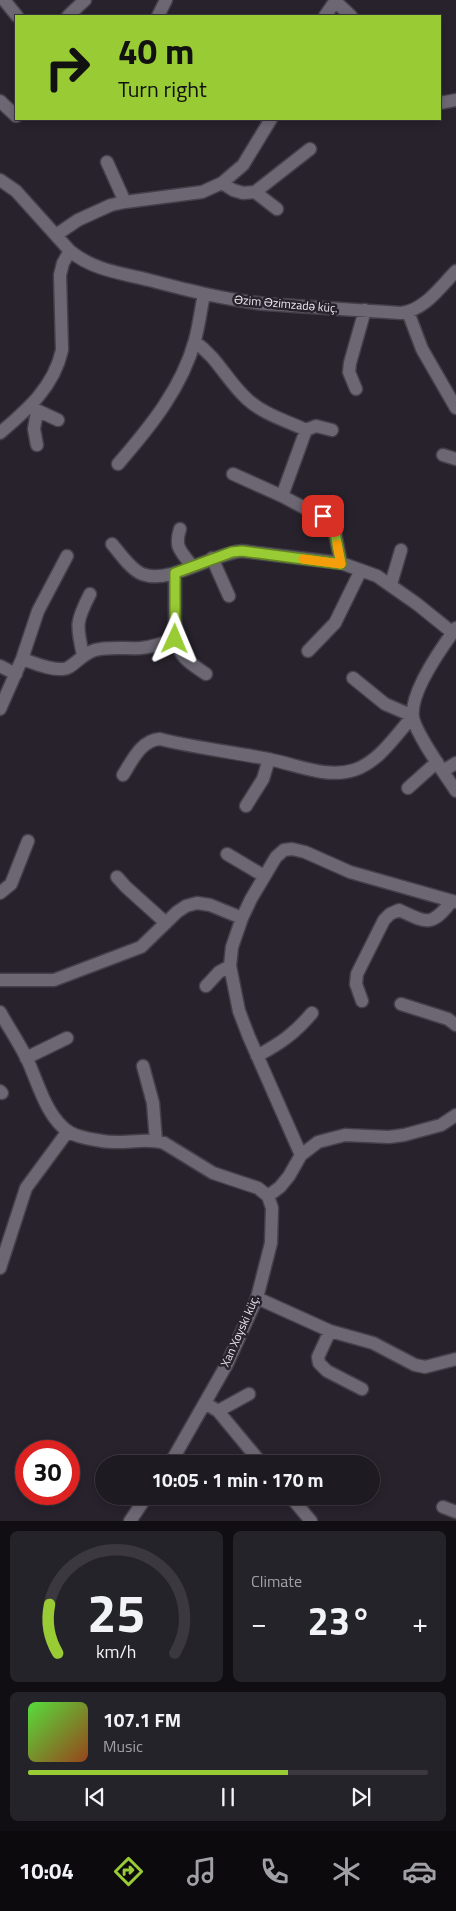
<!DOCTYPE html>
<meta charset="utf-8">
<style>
body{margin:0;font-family:"Titillium Web",sans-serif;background:#25232a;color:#f1f3f6;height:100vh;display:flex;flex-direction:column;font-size:19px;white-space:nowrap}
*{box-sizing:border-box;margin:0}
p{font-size:16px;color:#a0a1a5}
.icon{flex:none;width:28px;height:28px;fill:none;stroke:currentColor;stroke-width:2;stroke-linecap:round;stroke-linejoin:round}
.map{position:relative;height:1521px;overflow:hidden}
.details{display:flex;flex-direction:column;gap:10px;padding:10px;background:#100e12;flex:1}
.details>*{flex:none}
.guide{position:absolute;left:15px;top:15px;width:426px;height:105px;border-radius:0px;box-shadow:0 2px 8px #0003,0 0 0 1px #3b383f;background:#99cb35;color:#111;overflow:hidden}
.speed{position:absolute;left:15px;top:1440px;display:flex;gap:10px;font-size:25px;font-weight:700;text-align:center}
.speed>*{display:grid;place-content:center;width:65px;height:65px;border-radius:50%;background:#1d1a21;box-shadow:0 2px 8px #0003,0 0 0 1px #3b383f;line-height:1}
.speed .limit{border:8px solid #d22;background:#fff;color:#111}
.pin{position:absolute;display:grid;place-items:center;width:42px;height:42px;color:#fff;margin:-21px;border-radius:10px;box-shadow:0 2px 8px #0006}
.me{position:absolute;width:55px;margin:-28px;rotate:1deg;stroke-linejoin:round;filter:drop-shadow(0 0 4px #0008)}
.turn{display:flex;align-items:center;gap:18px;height:105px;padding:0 20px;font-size:22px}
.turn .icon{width:65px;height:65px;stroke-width:2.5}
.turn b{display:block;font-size:35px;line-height:42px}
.big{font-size:38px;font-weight:700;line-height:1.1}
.details .widget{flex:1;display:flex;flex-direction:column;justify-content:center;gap:8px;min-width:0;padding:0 18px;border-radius:8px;background:#25232a}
.details .dial{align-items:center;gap:0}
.dial svg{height:130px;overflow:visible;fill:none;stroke:#3b383f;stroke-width:7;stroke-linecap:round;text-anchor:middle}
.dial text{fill:#f1f3f6;stroke:none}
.song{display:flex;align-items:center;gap:15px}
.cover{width:60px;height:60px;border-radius:8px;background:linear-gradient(135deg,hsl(110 70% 55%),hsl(20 70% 35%))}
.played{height:5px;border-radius:2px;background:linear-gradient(90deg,#99cb35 65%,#3b383f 65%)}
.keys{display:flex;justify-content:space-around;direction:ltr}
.heat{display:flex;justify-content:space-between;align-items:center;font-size:28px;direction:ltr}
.details .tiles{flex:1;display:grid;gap:10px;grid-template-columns:1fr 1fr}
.widget:last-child{grid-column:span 2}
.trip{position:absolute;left:95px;top:1455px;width:285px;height:50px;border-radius:25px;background:#1d1a21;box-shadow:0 2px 8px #0003,0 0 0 1px #3b383f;font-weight:700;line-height:50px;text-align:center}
.tab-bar{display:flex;height:80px;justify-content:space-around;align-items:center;background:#0c0a0d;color:#a0a1a5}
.tab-bar .icon{width:35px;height:35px}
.tab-bar .active{color:#99cb35}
.tab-bar b{font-size:22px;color:#f1f3f6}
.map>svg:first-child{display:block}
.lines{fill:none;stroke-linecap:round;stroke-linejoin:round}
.minor-casing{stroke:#444049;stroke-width:15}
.minor{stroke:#6c6773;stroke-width:12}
.route-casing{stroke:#638422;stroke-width:12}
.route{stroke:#99cb35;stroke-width:9}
.slow{stroke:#f59e0b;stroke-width:9}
.labels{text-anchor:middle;stroke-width:5;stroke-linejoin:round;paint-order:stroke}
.street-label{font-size:12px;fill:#e9e6ed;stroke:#27222c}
</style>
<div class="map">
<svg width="456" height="1521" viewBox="0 0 456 1521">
<rect width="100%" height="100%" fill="#27222c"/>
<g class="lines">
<g class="minor-casing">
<path id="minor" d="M4 0 17 16
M335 1 351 16
M68 16 85 0
M158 16 166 0
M325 16 336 0
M0 101 16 116
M440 103 456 100
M107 162 125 202
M0 180 16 191 70 251C93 270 121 273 149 280 187 290 226 300 266 304L401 313C425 310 440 287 456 271
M222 183 233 190 243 193 255 192 310 149
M255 192 277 209
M56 235 78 220 111 205 125 202 202 192 222 183 243 165 271 119
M408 312 422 349 456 408
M195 342C218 358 227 381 247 399 263 414 287 421 306 430L282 496 329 521 334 528 341 563
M356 389 349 372 350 363 365 310
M32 408 58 420
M306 430 316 426 332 430
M0 433C27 410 54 387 62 350L60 275 63 263 70 251
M37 445 34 429 37 412
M443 455 456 459
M118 464C150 427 182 388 195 340 199 325 201 309 204 294
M233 474 282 496
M180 529C174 548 181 551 192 566
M112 544C120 553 130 569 142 574 169 585 214 553 242 551L341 563 377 576 417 604 453 633
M212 558 229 596
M391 584 401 550
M456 628C442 647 409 693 413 718 417 736 445 774 456 791
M175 639C181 659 190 663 206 674
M308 651 335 623 361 570
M83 655C76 625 76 621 90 594
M22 659C35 663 49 670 63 669 72 669 81 654 95 650 110 646 126 649 141 648 153 647 164 643 175 639V573
M0 666 16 674
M0 709 22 659 38 611 67 556
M443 771 456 763
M123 775C132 761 141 740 160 739 196 748 232 752 268 759 295 764 327 779 354 770 379 762 396 735 413 716L385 704 353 678
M408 788 437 762
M246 806 263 779 269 759
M227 854 264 876
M117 877 126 887 166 923
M0 893 11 884 28 841
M0 980H54L141 947 177 912 186 906 197 903 210 905 242 918
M206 986 219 972 230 966
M362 1001 356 984 357 974 384 920 390 914 399 910C427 923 431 927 451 902
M401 1004 448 1019 456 1025
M0 1012C9 1028 19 1043 27 1059 38 1082 46 1117 69 1132 79 1138 91 1139 102 1141 123 1145 144 1137 164 1143L213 1173 258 1188 268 1196
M257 1056C281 1043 294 1034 312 1013
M26 1058 67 1038
M143 1066 153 1103 156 1141
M0 1091 2 1093
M301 1155 249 1037 239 1011 230 966 232 947 242 918 251 899 276 857 284 850 292 849 305 852 350 872 456 902
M268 1196 280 1187 289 1176 301 1155 318 1142 345 1135 389 1137 404 1135 441 1125 456 1115
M0 1268 26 1188 68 1131
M257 1298 330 1331 373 1343 415 1365 425 1367 456 1359
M330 1331 318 1357 319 1363 327 1371 362 1389
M205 1403 218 1411 262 1464
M218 1411 249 1394
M170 1464 227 1364 257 1298 271 1243 272 1208 268 1196
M290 1496 311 1521
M443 1507 456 1512
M130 1521 147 1496"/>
</g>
<use href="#minor" class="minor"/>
</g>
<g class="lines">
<g class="route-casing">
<path id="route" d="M175 639V573L232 552 242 551 341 564 334 528 323 516"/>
</g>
<use href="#route" class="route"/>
<path class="slow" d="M303 559 341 564 337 544"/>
</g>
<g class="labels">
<g class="street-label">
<text transform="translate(286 304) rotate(5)" y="4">Əzim Əzimzadə küç.</text>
<text transform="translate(240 1331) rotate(-66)" y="4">Xan Xoyski küç.</text>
</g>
</g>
</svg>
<div class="speed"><div class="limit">30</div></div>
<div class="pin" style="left:323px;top:516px;background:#d93025"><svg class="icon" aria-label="arrive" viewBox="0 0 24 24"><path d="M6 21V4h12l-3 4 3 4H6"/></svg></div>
<svg class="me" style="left:175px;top:639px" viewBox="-20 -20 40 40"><path d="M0-17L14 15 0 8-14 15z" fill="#99cb35" stroke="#fff" stroke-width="4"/></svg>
<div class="trip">10:05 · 1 min · 170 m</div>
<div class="guide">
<div class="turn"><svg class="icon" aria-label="right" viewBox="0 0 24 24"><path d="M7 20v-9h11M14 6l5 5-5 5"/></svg><div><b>40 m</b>Turn right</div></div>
</div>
</div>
<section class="details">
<div class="tiles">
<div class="widget dial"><svg viewBox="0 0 100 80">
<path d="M14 69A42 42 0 1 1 86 69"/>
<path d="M14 69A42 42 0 0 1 9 39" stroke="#99cb35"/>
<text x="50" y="56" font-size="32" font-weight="700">25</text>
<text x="50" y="72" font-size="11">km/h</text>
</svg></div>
<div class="widget"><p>Climate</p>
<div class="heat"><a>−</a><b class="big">23°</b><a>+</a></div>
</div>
<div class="widget">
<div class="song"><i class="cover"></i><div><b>107.1 FM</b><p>Music</p></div></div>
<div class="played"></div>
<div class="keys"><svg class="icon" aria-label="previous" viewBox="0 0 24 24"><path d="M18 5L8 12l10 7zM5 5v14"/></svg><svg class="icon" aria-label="pause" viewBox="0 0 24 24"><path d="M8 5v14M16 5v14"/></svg><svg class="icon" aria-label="next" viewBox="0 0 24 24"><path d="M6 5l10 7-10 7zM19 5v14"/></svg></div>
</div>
</div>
</section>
<nav class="tab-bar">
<b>10:04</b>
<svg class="icon active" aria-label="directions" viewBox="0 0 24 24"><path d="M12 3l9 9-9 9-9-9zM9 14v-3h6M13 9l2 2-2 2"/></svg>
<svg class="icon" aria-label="music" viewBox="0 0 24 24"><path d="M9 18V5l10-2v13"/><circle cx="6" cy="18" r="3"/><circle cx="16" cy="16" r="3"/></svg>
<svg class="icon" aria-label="phone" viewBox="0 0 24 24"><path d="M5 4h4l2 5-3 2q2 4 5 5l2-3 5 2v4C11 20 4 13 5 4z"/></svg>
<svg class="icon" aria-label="climate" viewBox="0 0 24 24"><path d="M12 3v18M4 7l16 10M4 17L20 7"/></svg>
<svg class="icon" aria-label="car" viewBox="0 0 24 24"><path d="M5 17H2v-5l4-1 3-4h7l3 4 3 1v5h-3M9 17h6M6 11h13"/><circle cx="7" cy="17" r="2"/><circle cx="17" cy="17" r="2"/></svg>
</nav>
